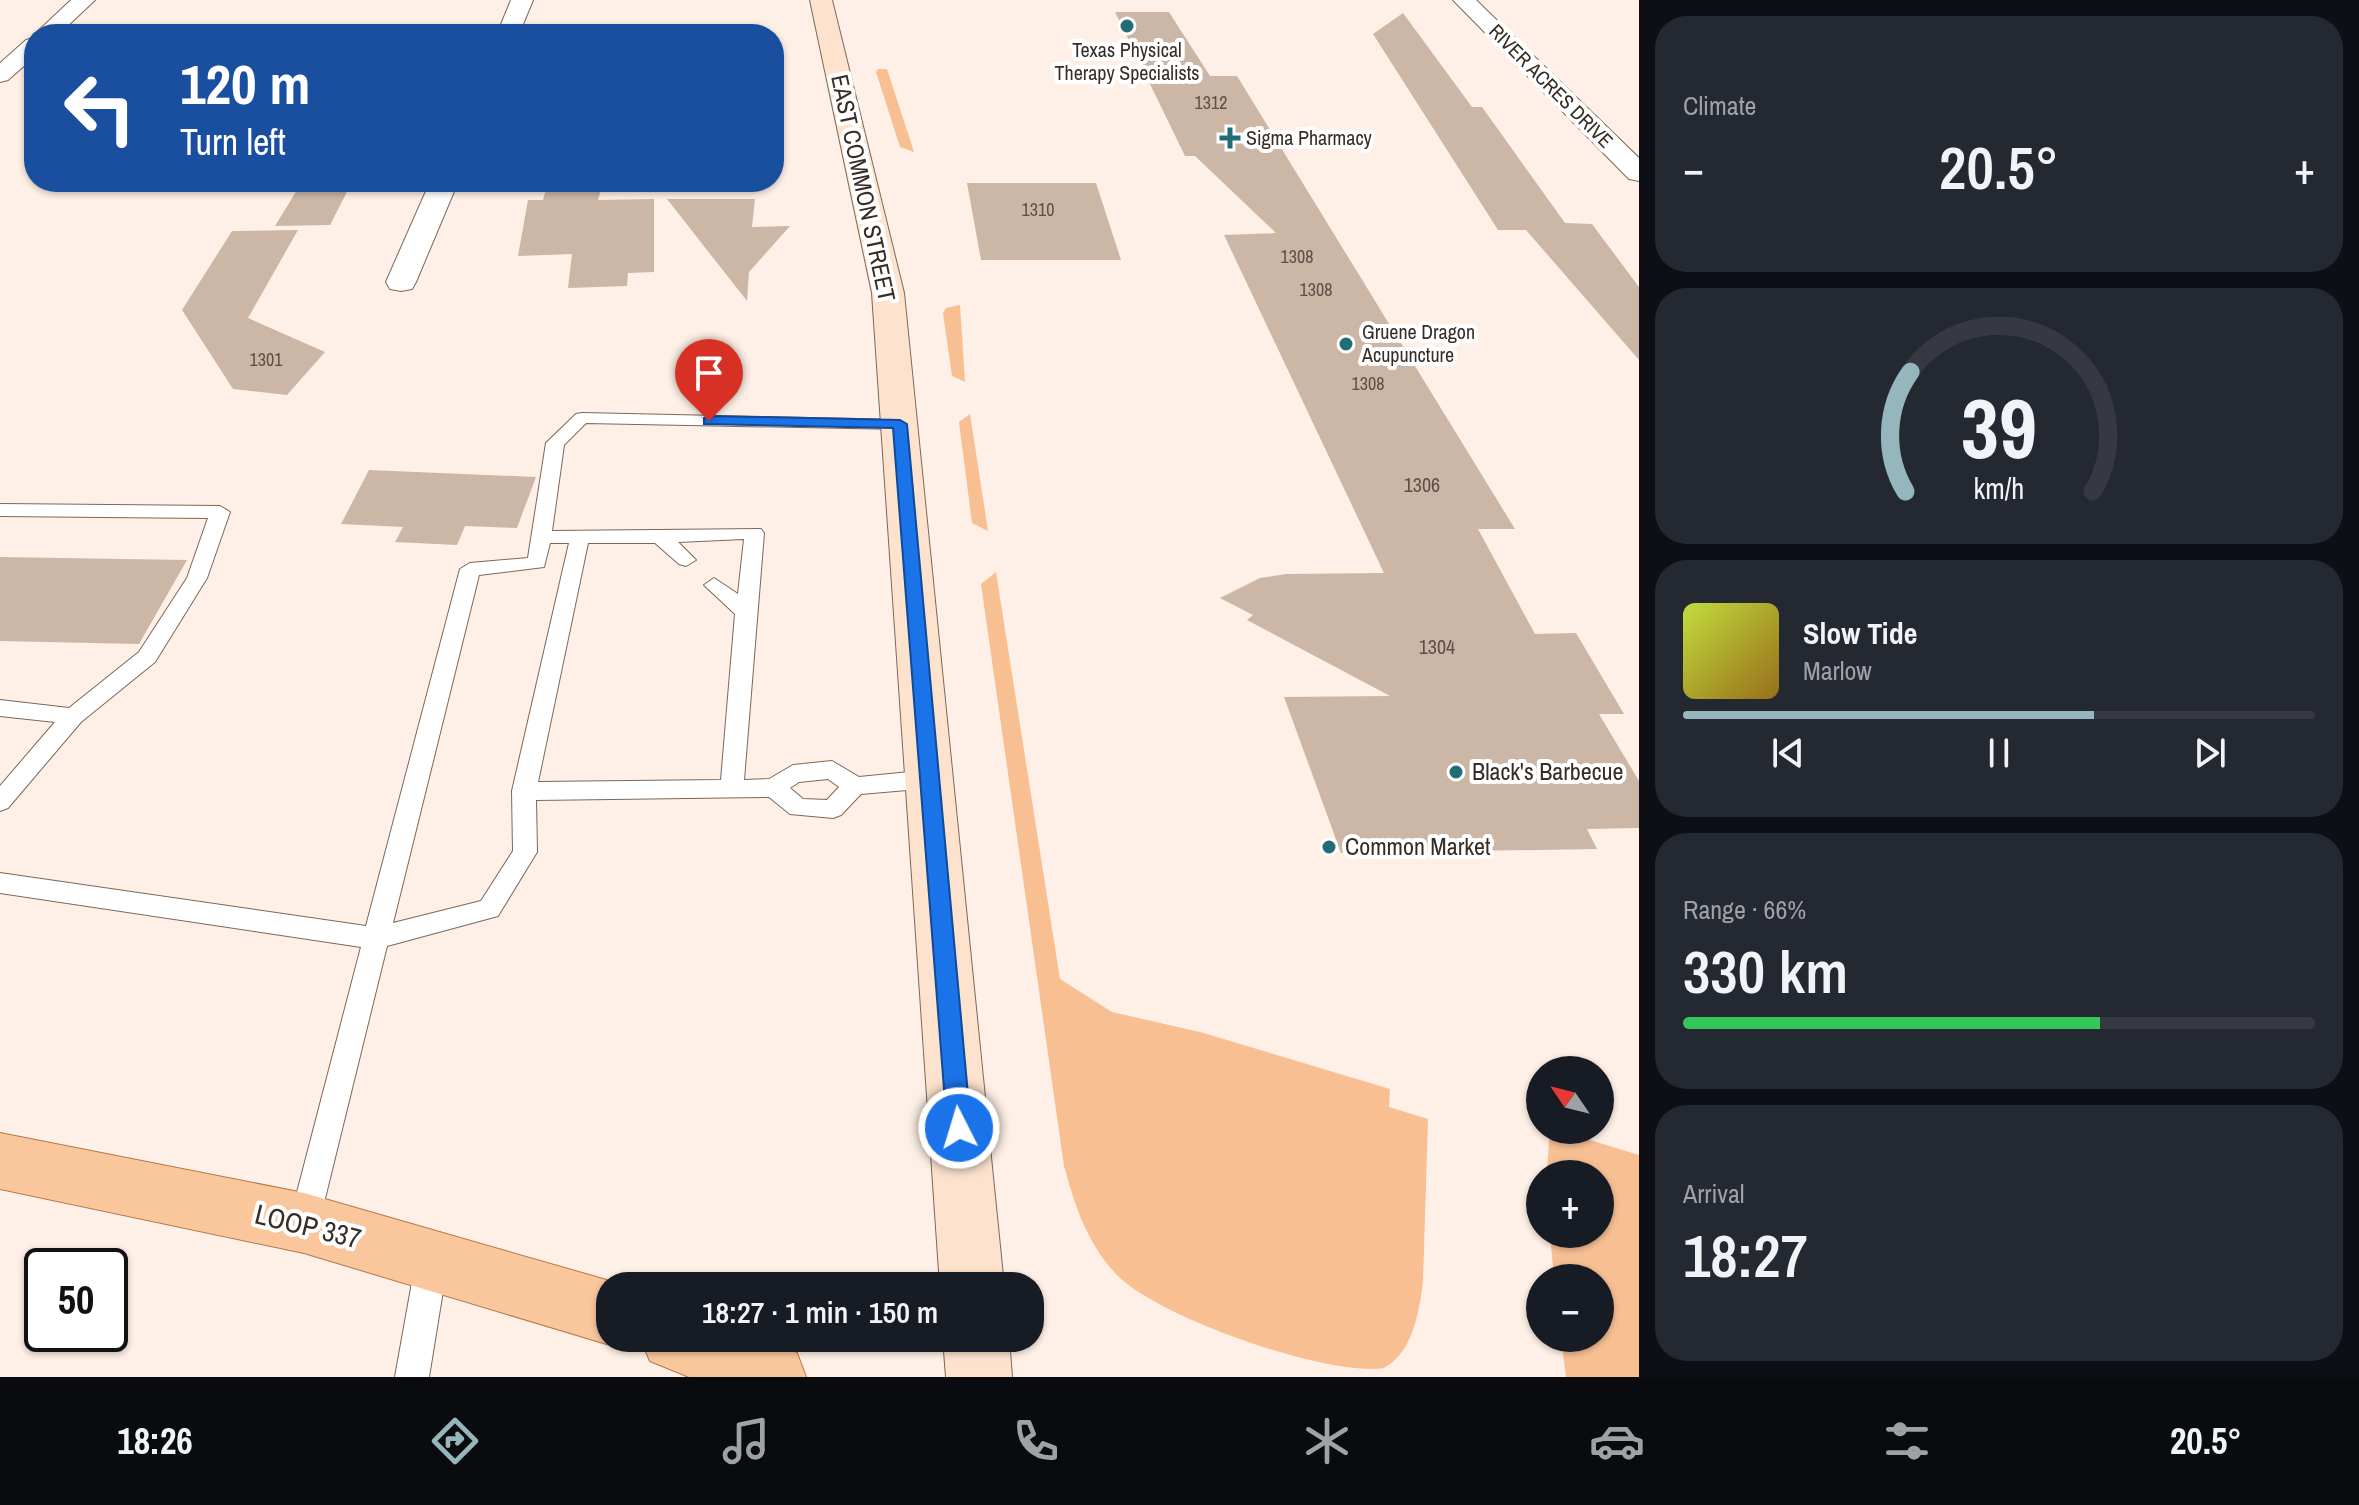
<!DOCTYPE html>
<meta charset="utf-8">
<style>
body{margin:0;font-family:"Archivo Narrow",sans-serif;background:#242831;color:#f1f3f6;height:100vh;display:flex;flex-direction:column;font-size:30px;white-space:nowrap}
*{box-sizing:border-box;margin:0}
p{font-size:26px;color:#9ea1a6}
.icon{flex:none;width:44px;height:44px;fill:none;stroke:currentColor;stroke-width:2;stroke-linecap:round;stroke-linejoin:round}
.map{position:relative;flex:1;overflow:hidden}
.side{display:flex;flex-direction:column;gap:16px;padding:16px;background:#0d0f14;width:720px}
.side>*{flex:none}
.banner{position:absolute;left:24px;top:24px;width:760px;height:168px;border-radius:32px;box-shadow:0 2px 6px #0004;background:#1a4fa0;color:#fff;overflow:hidden}
.needle{width:52px;rotate:305deg}
.controls{position:absolute;left:1526px;top:1056px;display:grid;gap:16px}
.controls a{display:grid;place-items:center;width:88px;height:88px;border-radius:50%;background:#171b24;box-shadow:0 2px 6px #0004;font-size:40px}
.speed{position:absolute;left:24px;top:1248px;display:flex;gap:16px;font-size:40px;font-weight:700;text-align:center}
.speed>*{display:grid;place-content:center;width:104px;height:104px;border-radius:50%;background:#171b24;box-shadow:0 2px 6px #0004;line-height:1}
.speed .limit{border:4px solid #111;border-radius:12px;background:#fff;color:#111}
.pin{position:absolute;display:grid;place-items:center;width:68px;height:68px;color:#fff;margin:-82px -34px;border-radius:50% 50% 50% 0;rotate:-45deg;box-shadow:0 0 8px #0007}
.pin .icon{rotate:45deg}
.me{position:absolute;width:88px;margin:-44px;rotate:355deg;stroke-linejoin:round;filter:drop-shadow(0 0 6px #0008)}
.turn{display:flex;align-items:center;gap:28px;height:168px;padding:0 24px;font-size:36px}
.turn .icon{width:104px;height:104px;stroke-width:2.5}
.turn b{display:block;font-size:56px;line-height:68px}
.big{font-size:60px;font-weight:600;line-height:1.1}
.side .card{flex:1;display:flex;flex-direction:column;justify-content:center;gap:12px;min-width:0;padding:0 28px;border-radius:32px;background:#242831}
.side .dial{align-items:center;gap:0}
.dial svg{height:208px;overflow:visible;fill:none;stroke:#363941;stroke-width:7;stroke-linecap:round;text-anchor:middle}
.dial text{fill:#f1f3f6;stroke:none}
.song{display:flex;align-items:center;gap:24px}
.cover{width:96px;height:96px;border-radius:12px;background:linear-gradient(135deg,hsl(70 70% 55%),hsl(40 70% 35%))}
.played{height:8px;border-radius:4px;background:linear-gradient(90deg,#94b6bc 65%,#363941 65%)}
.keys{display:flex;justify-content:space-around;direction:ltr}
.heat{display:flex;justify-content:space-between;align-items:center;font-size:44px;direction:ltr}
.charge{height:12px;border-radius:6px;background:linear-gradient(90deg,#34c759 66%,#363941 0)}
.trip{position:absolute;left:596px;top:1272px;width:448px;height:80px;border-radius:32px;background:#171b24;box-shadow:0 2px 6px #0004;font-weight:600;line-height:80px;text-align:center}
.tab-bar{display:flex;height:128px;justify-content:space-around;align-items:center;background:#090b0e;color:#9ea1a6}
.tab-bar .icon{width:56px;height:56px}
.tab-bar .selected{color:#94b6bc}
.tab-bar b{font-size:36px;color:#f1f3f6}
main{display:flex;flex:1;min-height:0}
.map>svg:first-child{display:block}
.green{fill:#f8bf93}
.building{fill:#ccb6a6}
.lines{fill:none;stroke-linecap:round;stroke-linejoin:round}
.service-casing{stroke:#7b6859;stroke-width:2}
.minor-casing{stroke:#7b6859;stroke-width:2}
.secondary-casing{stroke:#7b6859;stroke-width:2}
.primary-casing{stroke:#b37849;stroke-width:2}
.service{fill:#fff;fill-rule:evenodd}
.minor{fill:#fff;fill-rule:evenodd}
.secondary{fill:#fde3ce;fill-rule:evenodd}
.primary{fill:#fac79d;fill-rule:evenodd}
.route{fill:#1a73e8;stroke:#114b97;stroke-width:2}
.poi-dot{fill:#226c76;stroke:#fff;stroke-width:3}
.labels{text-anchor:middle;stroke-width:8;stroke-linejoin:round;paint-order:stroke}
.far-number-label{font-size:18px;fill:#5c4f47}
.far-poi-label{font-size:20px;fill:#362d27;stroke:#fff;text-anchor:start}
.far-street-label{font-size:20px;fill:#362d27;stroke:#fff}
.number-label{font-size:20px;fill:#5c4f47}
.street-label{font-size:24px;fill:#362d27;stroke:#fff}
.poi-label{font-size:24px;fill:#362d27;stroke:#fff;text-anchor:start}
.near-street-label{font-size:28px;fill:#362d27;stroke:#fff}
</style>
<main>
<div class="map">
<svg width="1639" height="1377" viewBox="0 0 1639 1377">
<rect width="100%" height="100%" fill="#fef0e6"/>
<path class="green" d="M878 69H887L914 152 900 147 876 72Z
M960 305 965 382 952 376 943 313 946 308Z
M970 414 988 531 972 523 959 422Z
M996 572 1060 979 1112 1012 1200 1032 1390 1089 1389 1107 1428 1119 1423 1282C1419 1312 1413 1352 1384 1368 1328 1377 1156 1317 1116 1274 1087 1243 1075 1206 1064 1166L981 584Z
M1557 1130 1639 1155V1377H1566L1561 1338H1600V1278H1554L1550 1234H1600V1174H1547L1549 1140Z"/>
<path class="building" d="M1115 12H1169L1210 76H1237L1515 529H1478L1535 634 1576 633 1624 714H1599L1639 781V828L1587 829 1597 849 1341 853 1284 697 1390 696 1247 620 1253 615 1220 598 1260 578 1286 574 1384 573 1224 235 1276 233 1195 156H1185Z
M1403 13 1472 107H1482L1565 223 1592 224 1639 287V360L1526 230H1498L1373 34Z
M302 182H352L330 225 275 226Z
M548 182H603L598 200 654 199V272L628 273 627 286 568 288 572 254 518 256 528 200H543Z
M967 183H1096L1121 260H981Z
M667 199H755L752 227 790 226 749 272 747 301Z
M298 230 248 318 325 352 287 395 233 389 182 310 232 231Z
M369 470 536 477 517 528 465 526 457 545 395 542 403 527 341 524Z
M0 557 187 560 139 644 0 641Z"/>
<g class="lines">
<g class="service-casing">
<path id="service" d="M582 413 906 420 909 424 906 428 900 429 586 423 564 445 552 531 761 529 764 533 744 780 769 779 793 765 832 761 859 777 930 770 938 773 942 779 938 785 930 788 861 794 841 815 833 818 790 814 769 797 536 800 537 852 498 916 387 946 319 1223 315 1234 304 1238 293 1234 289 1223 361 947 0 893V873L366 926 460 569 470 563 528 558 546 443 576 414ZM744 539 738 594 714 578 704 585 735 614 721 780 538 782 588 543H655L679 564 686 566 696 560 678 542ZM550 543H569L512 791 513 851 481 901 393 923 479 575 544 567ZM828 779 839 787 827 800 803 799 790 788 799 782Z
M0 504 220 506 230 512 207 578 155 662 81 722 8 808 0 811V786L55 722 0 716V700L69 708 139 652 187 578 208 518 0 516Z
M432 1244 443 1249 448 1260 429 1377H395L416 1260 421 1249Z"/>
</g>
<g class="minor-casing">
<path id="minor" d="M71 0H95L59 34H35Z
M511 0H533L519 34H497Z
M1453 0H1476L1639 158V181L1629 179Z
M34 38V57L8 80 0 82V63L26 40Z
M430 182H458L416 282 412 289 401 291 390 289 386 282Z"/>
</g>
<g class="secondary-casing">
<path id="secondary" d="M810 0H832L904 293 1004 1286H940L872 293Z
M943 1338H1009L1012 1377H946Z"/>
</g>
<g class="primary-casing">
<path id="primary" d="M0 1133 304 1193 610 1281 623 1286H610V1338H627L610 1345 304 1253 0 1189Z
M640 1338H758L797 1353 806 1377H689L650 1361Z"/>
</g>
<use href="#service" class="service"/>
<use href="#minor" class="minor"/>
<use href="#secondary" class="secondary"/>
<use href="#primary" class="primary"/>
</g>
<path class="route" d="M709 416 900 420 907 424 971 1128 967 1135 959 1139 950 1135 947 1128 893 428 704 424V418Z"/>
<g class="poi-dot">
<circle cx="1127" cy="26" r="8"/>
<path d="M1226 126h8v8h8v8h-8v8h-8v-8h-8v-8h8z"/>
<circle cx="1346" cy="344" r="8"/>
<circle cx="1456" cy="772" r="8"/>
<circle cx="1329" cy="847" r="8"/>
</g>
<g class="labels">
<g class="far-number-label">
<text x="1211" y="109">1312</text>
<text x="1038" y="216">1310</text>
<text x="1297" y="263">1308</text>
<text x="1316" y="296">1308</text>
<text x="266" y="366">1301</text>
<text x="1368" y="390">1308</text>
</g>
<g class="far-poi-label">
<text x="1127" y="57" text-anchor="middle">Texas Physical<tspan x="1127" dy="23">Therapy Specialists</tspan></text>
<text x="1246" y="145">Sigma Pharmacy</text>
<text x="1362" y="339">Gruene Dragon<tspan x="1362" dy="23">Acupuncture</tspan></text>
</g>
<g class="far-street-label">
<text transform="translate(1551 86) rotate(45)" y="7">RIVER ACRES DRIVE</text>
</g>
<g class="number-label">
<text x="1422" y="492">1306</text>
<text x="1437" y="654">1304</text>
</g>
<g class="street-label">
<text transform="translate(863 188) rotate(78)" y="8">EAST COMMON STREET</text>
</g>
<g class="poi-label">
<text x="1472" y="780">Black's Barbecue</text>
<text x="1345" y="855">Common Market</text>
</g>
<g class="near-street-label">
<text transform="translate(308 1226) rotate(14)" y="10">LOOP 337</text>
</g>
</g>
</svg>
<div class="controls">
<a><svg class="needle" viewBox="-14 -14 28 28"><path d="M0-13l5 13h-10z" fill="#e53935"/><path d="M0 13l5-13h-10z" fill="#9ea1a6"/></svg></a>
<a>+</a>
<a>−</a>
</div>
<div class="speed"><div class="limit">50</div></div>
<div class="pin" style="left:709px;top:421px;background:#d93025"><svg class="icon" aria-label="arrive" viewBox="0 0 24 24"><path d="M6 21V4h12l-3 4 3 4H6"/></svg></div>
<svg class="me" style="left:959px;top:1128px" viewBox="-20 -20 40 40"><circle r="17" fill="#1a73e8" stroke="#fff" stroke-width="3"/><path d="M0-11L8 9 0 5-8 9z" fill="#fff"/></svg>
<div class="trip">18:27 · 1 min · 150 m</div>
<div class="banner">
<div class="turn"><svg class="icon" aria-label="left" viewBox="0 0 24 24"><path d="M17 20v-9H6M10 6l-5 5 5 5"/></svg><div><b>120 m</b>Turn left</div></div>
</div>
</div>
<section class="side">
<div class="card"><p>Climate</p>
<div class="heat"><a>−</a><b class="big">20.5°</b><a>+</a></div>
</div>
<div class="card dial"><svg viewBox="0 0 100 80">
<path d="M14 69A42 42 0 1 1 86 69"/>
<path d="M14 69A42 42 0 0 1 16 23" stroke="#94b6bc"/>
<text x="50" y="56" font-size="32" font-weight="700">39</text>
<text x="50" y="72" font-size="11">km/h</text>
</svg></div>
<div class="card">
<div class="song"><i class="cover"></i><div><b>Slow Tide</b><p>Marlow</p></div></div>
<div class="played"></div>
<div class="keys"><svg class="icon" aria-label="previous" viewBox="0 0 24 24"><path d="M18 5L8 12l10 7zM5 5v14"/></svg><svg class="icon" aria-label="pause" viewBox="0 0 24 24"><path d="M8 5v14M16 5v14"/></svg><svg class="icon" aria-label="next" viewBox="0 0 24 24"><path d="M6 5l10 7-10 7zM19 5v14"/></svg></div>
</div>
<div class="card"><p>Range · 66%</p><b class="big">330 km</b><div class="charge"></div></div>
<div class="card"><p>Arrival</p><b class="big">18:27</b></div>
</section>
</main>
<nav class="tab-bar">
<b>18:26</b>
<svg class="icon selected" aria-label="directions" viewBox="0 0 24 24"><path d="M12 3l9 9-9 9-9-9zM9 14v-3h6M13 9l2 2-2 2"/></svg>
<svg class="icon" aria-label="music" viewBox="0 0 24 24"><path d="M9 18V5l10-2v13"/><circle cx="6" cy="18" r="3"/><circle cx="16" cy="16" r="3"/></svg>
<svg class="icon" aria-label="phone" viewBox="0 0 24 24"><path d="M5 4h4l2 5-3 2q2 4 5 5l2-3 5 2v4C11 20 4 13 5 4z"/></svg>
<svg class="icon" aria-label="climate" viewBox="0 0 24 24"><path d="M12 3v18M4 7l16 10M4 17L20 7"/></svg>
<svg class="icon" aria-label="car" viewBox="0 0 24 24"><path d="M5 17H2v-5l4-1 3-4h7l3 4 3 1v5h-3M9 17h6M6 11h13"/><circle cx="7" cy="17" r="2"/><circle cx="17" cy="17" r="2"/></svg>
<svg class="icon" aria-label="filters" viewBox="0 0 24 24"><path d="M4 7h16M4 17h16"/><circle cx="9" cy="7" r="2"/><circle cx="15" cy="17" r="2"/></svg>
<b>20.5°</b>
</nav>
